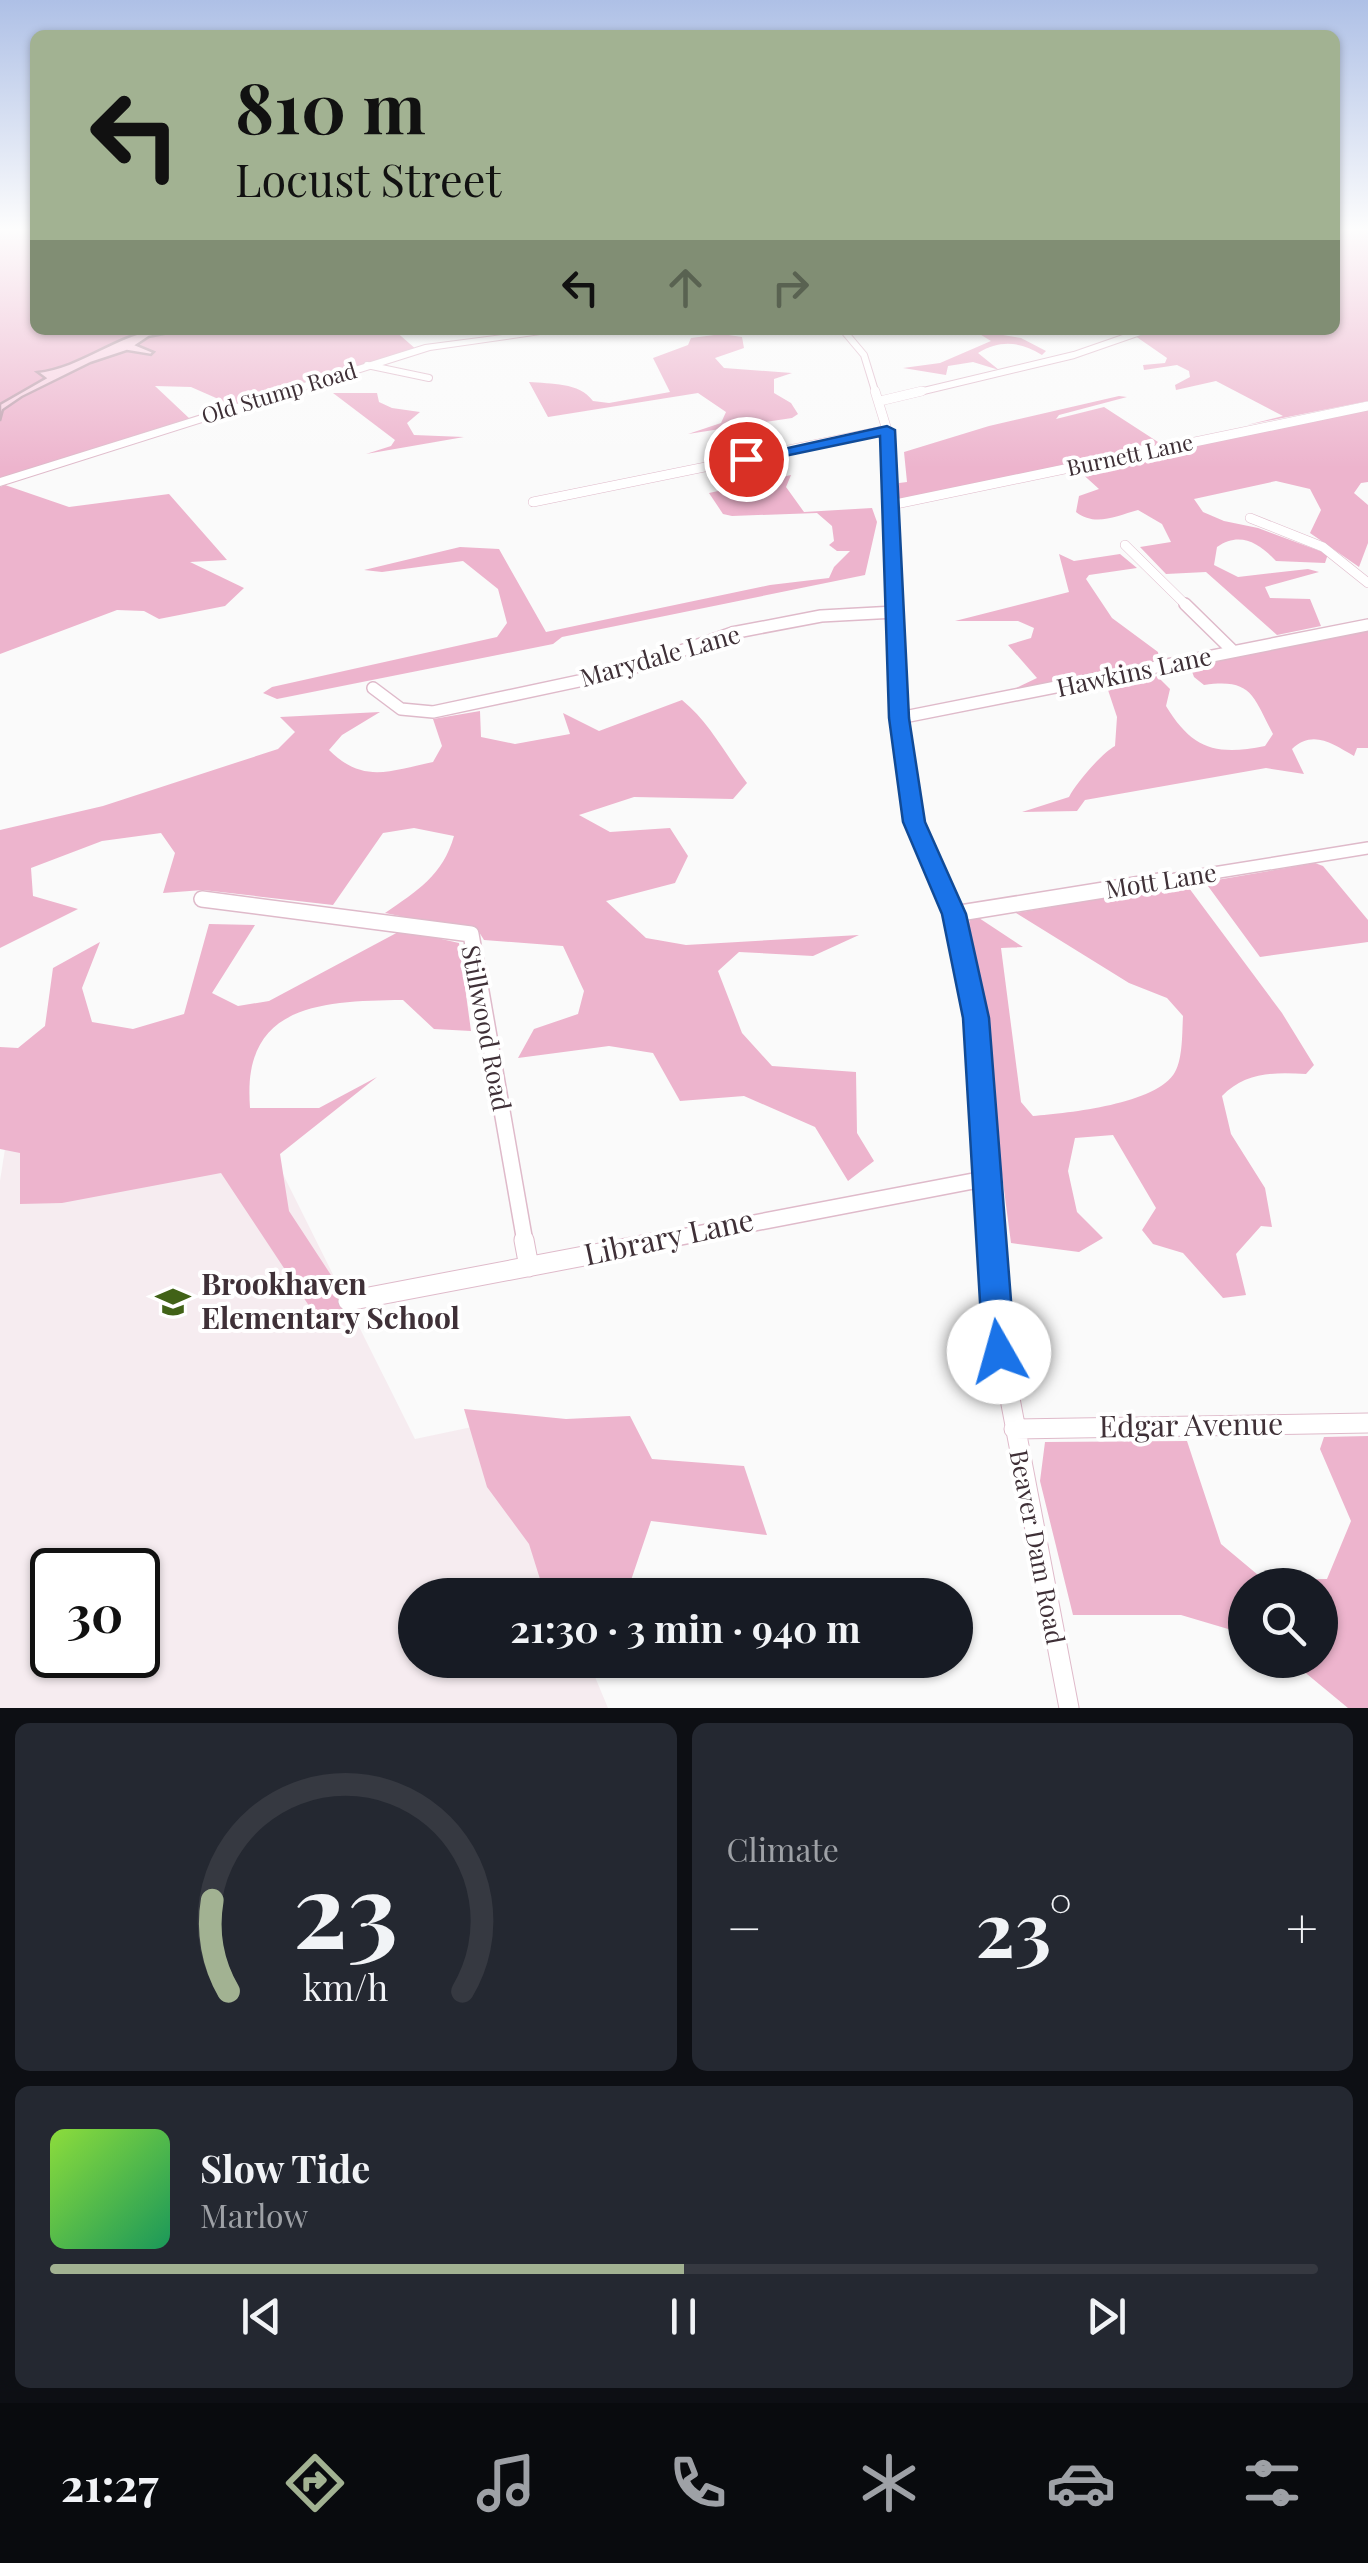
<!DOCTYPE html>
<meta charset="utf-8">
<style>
body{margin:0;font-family:"Playfair Display",serif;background:#242831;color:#f1f3f6;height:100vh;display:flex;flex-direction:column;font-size:38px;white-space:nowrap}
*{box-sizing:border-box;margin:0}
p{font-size:32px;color:#9ea1a6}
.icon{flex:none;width:55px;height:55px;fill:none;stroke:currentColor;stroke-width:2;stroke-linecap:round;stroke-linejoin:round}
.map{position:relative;height:1708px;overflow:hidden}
.details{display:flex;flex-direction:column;gap:15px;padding:15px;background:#0d0f14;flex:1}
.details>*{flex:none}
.banner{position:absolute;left:30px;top:30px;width:1310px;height:305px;border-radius:15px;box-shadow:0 2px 8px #0004;background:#a2b292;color:#111;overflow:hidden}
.buttons{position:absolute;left:1228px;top:1568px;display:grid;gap:20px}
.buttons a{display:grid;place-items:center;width:110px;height:110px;border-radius:50%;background:#171b24;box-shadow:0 2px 8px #0004;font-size:50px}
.speed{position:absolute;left:30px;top:1548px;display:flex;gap:20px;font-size:50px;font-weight:700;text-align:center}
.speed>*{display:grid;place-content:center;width:130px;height:130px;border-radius:50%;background:#171b24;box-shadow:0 2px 8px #0004;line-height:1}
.speed .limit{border:5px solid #111;border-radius:15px;background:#fff;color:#111}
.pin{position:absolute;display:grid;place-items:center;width:85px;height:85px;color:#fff;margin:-42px;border:5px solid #fff;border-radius:50%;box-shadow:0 2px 10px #0007}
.me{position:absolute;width:110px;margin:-55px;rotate:353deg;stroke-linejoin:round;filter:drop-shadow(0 0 8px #0008)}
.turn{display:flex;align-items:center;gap:35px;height:210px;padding:0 40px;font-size:45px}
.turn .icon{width:130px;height:130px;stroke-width:2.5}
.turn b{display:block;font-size:70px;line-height:85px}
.lanes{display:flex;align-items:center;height:95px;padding:0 40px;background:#0003;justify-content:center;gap:50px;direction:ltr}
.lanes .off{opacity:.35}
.big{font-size:75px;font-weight:700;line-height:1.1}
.details .tile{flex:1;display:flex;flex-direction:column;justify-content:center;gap:15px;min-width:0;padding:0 35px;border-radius:15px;background:#242831}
.details .dial{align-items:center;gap:0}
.dial svg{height:260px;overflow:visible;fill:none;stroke:#363941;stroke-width:7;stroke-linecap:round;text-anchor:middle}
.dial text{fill:#f1f3f6;stroke:none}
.song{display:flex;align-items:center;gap:30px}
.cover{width:120px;height:120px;border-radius:15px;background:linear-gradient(135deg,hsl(90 70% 55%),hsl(150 70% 35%))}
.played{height:10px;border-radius:5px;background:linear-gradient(90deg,#a2b292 50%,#363941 50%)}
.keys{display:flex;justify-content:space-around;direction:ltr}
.heat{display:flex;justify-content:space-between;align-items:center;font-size:55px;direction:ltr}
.details .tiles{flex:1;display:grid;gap:15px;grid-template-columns:1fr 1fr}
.tile:last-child{grid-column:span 2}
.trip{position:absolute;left:398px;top:1578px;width:575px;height:100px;border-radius:50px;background:#171b24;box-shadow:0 2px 8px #0004;font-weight:700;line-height:100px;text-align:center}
.tabs{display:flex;height:160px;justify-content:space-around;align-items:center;background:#090b0e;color:#9ea1a6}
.tabs .icon{width:70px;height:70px}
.tabs .current{color:#a2b292}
.tabs b{font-size:45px;color:#f1f3f6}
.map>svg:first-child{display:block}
.built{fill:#f6ecf0;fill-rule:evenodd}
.green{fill:#edb4cd}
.water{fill:#f8d2e2;stroke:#c0a1af;stroke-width:2.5}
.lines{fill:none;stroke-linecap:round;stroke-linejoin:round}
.street-far4-casing{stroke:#dfbaca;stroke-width:8}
.street-far3-casing{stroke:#dfbaca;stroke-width:10}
.street-far2-casing{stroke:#dfbaca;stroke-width:14}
.street-far1-casing{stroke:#dfbaca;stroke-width:18}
.street-casing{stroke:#dfbaca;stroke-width:21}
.secondary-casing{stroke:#dfbaca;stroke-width:2}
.street-far4{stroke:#fff;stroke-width:6}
.street-far3{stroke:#fff;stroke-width:9}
.street-far2{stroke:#fff;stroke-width:11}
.street-far1{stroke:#fff;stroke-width:15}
.street{stroke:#fff;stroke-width:19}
.secondary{fill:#fff;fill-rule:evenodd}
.route{fill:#1a73e8;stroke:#114b97;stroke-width:2.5}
.labels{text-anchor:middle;stroke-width:8;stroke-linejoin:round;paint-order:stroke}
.far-street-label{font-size:22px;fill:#3f3037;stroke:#fff}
.street-label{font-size:25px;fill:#3f3037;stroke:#fff}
.near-street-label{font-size:30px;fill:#3f3037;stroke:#fff}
.near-poi-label{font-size:30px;font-weight:bold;fill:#3f3037;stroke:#fff;text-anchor:start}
</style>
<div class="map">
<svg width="1368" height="1708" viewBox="0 0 1368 1708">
<rect width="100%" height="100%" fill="#fafafa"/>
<path class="built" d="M249 1038 250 1108 415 1439 491 1423 562 1595H415V1660H588L608 1708H0V1181L14 1091ZM52 1570H138V1655H52Z"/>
<path class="green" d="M0 229H35V330H394L417 350 232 405 191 387 155 386 190 419 0 482Z
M1335 229H1368V401L1247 425 1283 416 1216 381 1176 390 1175 385 1190 377 1189 371 1177 365 1144 370 1143 365 1165 363 1167 358 1128 331 1335 330Z
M973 330 1021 338 1046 351 1042 355C1021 342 1001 339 978 353L999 370 973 362 948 366 946 375 903 368 940 363 991 341Z
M722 334 742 337 744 348 715 358 724 368 792 373 774 379V393L791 403 798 414 792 418 688 434 721 423 726 412 698 393 548 417 529 382C551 384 579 382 593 401L609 403 670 392 653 358 688 345 691 338Z
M333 393H377L379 402 392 408 420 412 407 423 414 435 464 437 366 454 391 446 395 440Z
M1119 396 1127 397 1059 415 1056 419 1104 407 1158 442V447L898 501 899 483 907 482 904 452 989 426Z
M1368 409V482L1361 483 1354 493 1368 505V543L1359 567 1310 533 1321 510 1310 489 1276 481 1194 499 1203 512 1224 521 1258 528 1328 554 1325 563 1276 561C1259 543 1240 531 1217 547L1214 565 1238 577 1308 569 1319 572 1265 587 1270 598 1310 599 1321 626 1277 635 1206 572 1166 574 1140 547 1171 542 1162 524 1138 510C1116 516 1095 527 1076 512L1079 496 1099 489 1078 470Z
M791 475 786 487 804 512 872 508 877 522 865 575 562 637 553 644 277 699 263 693 272 687 497 637 507 623 498 589 463 561 382 572 364 570 460 547 499 549 546 632 770 585 829 578 834 567 850 551H837L829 545 834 541 832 526 817 513 732 516 723 514 709 493Z
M5 485 69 507 169 494 227 560 190 562 244 588 225 606 159 619 144 611 117 610 0 654V487Z
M1059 554 1074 561 1120 554 1137 568 1089 575 1086 579 1112 618 1158 652 1159 660 1010 691 1037 678 1008 645 1031 638 1034 628 1018 621H955L1069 592Z
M1368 630V748H1357L1354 756C1333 744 1313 729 1292 749L1304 774 1266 768 1085 800 1077 811 1022 812 1069 797C1076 783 1102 753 1115 746L1117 717 1106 684 1157 676 1170 689 1166 706C1192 749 1216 756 1265 746L1273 734C1253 696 1252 678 1204 685L1194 677 1190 666Z
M682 700C710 723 725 754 747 783L733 799 634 797 579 815 610 832 670 828 688 856 675 883 606 901 646 938 686 945 859 935 813 956 739 952 718 971 742 1033 772 1066 856 1072 857 1133 874 1161 848 1181 815 1127 744 1096 680 1101 653 1053 609 1046 518 1058 534 1029 578 1014 584 991 563 946 484 940 479 932 385 913C417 891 443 875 454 836L414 828 383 833 333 905 203 890 163 893 175 853 161 833 102 841 31 868 33 896 78 909 0 948V830L103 806 278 749 295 732 280 717 380 712 342 735 329 750C363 784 390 771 433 762L442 746 433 719 480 711 481 737 515 744 570 734 563 713 599 731Z
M1315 863 1323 866 1368 920V942L1260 957 1205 882Z
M1186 884 1282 1013 1314 1065 1306 1074C1274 1072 1245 1072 1222 1096L1231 1134 1265 1188 1272 1227 1261 1226 1236 1254 1246 1295 1223 1298 1183 1253 1153 1244 1142 1230 1156 1208 1113 1135 1075 1138 1068 1171 1077 1212 1103 1238 1079 1252 1011 1243 969 924 970 918H979L1023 947 1001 948 1021 1102 1033 1116C1069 1113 1157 1104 1175 1072 1183 1058 1182 1032 1183 1016L1167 998 1129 983 1016 913Z
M209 924 255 925 212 993 238 1006 269 1001 402 930 459 943 471 1031 434 1029 403 1000C321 1001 241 1004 250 1108H319L377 1077 280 1154 289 1211 348 1301 325 1330 221 1173 62 1203 20 1204V1153L0 1149V1047L18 1048 45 1026 53 968 100 942 82 988 92 1022 133 1029 184 1014Z
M464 1409 566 1419 630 1416 652 1459 744 1466 767 1535 651 1521 626 1595H545L529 1544 487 1487Z
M1368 1436V1708H1348L1290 1660H1320V1585H1245V1634L1181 1615H1073L1040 1481 1045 1442 1187 1441 1221 1544 1264 1580 1327 1579 1351 1521 1320 1449 1324 1437Z"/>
<path class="water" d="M150 330H184L149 337 137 345 154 352 151 355 127 351 91 363 22 397 3 410 0 421V404L45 378 37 372C79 367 110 339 150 330Z"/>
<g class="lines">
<g class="street-far4-casing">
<path id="street-far4" d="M843 330 864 355 876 394
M367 365 429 378
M911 394 1074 355 1146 330"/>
</g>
<g class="street-far3-casing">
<path id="street-far3" d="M875 391 887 430 894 606
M880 401 922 391
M533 502 887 430
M891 505 1368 406
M1250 518 1323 547 1368 583
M1125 545 1187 606"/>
</g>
<g class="street-far2-casing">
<path id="street-far2" d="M894 604 899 718 914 822 940 883
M1185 604 1233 651
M373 688 401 709 433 712 621 672 732 633 821 616 895 612
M899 718 1368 625
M1151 883 1368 848"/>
</g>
<g class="street-far1-casing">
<path id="street-far1" d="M939 880C987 990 987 1123 991 1242
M202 899 471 934 525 1242
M954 914 1166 880
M655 1242 989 1178"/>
</g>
<g class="street-casing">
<path id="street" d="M524 1240 529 1267
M991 1240 994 1315 1069 1708
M348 1301 668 1240
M1014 1429 1368 1423"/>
</g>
<g class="secondary-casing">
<path id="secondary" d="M540 330H568L430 350 0 486V478L425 345Z"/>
</g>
<use href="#street-far4" class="street-far4"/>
<use href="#street-far3" class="street-far3"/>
<use href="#street-far2" class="street-far2"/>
<use href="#street-far1" class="street-far1"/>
<use href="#street" class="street"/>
<use href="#secondary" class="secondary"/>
</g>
<linearGradient id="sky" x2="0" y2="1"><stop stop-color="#aec0e6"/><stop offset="0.49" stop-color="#fdfdfd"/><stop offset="1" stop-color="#fdfdfd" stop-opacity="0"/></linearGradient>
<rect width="1368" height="468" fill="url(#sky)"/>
<path class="route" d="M887 426 895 430 909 718 925 822 966 914 989 1018 1015 1352 1011 1363 999 1367 988 1363 983 1352 963 1018 942 914 903 822 889 718 880 436 746 464 738 459Z"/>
<defs>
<g id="school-bare" transform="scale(2.7)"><path d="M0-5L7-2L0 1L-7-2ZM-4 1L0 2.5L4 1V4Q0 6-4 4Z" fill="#416217" stroke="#fff" stroke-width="2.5" paint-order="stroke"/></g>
</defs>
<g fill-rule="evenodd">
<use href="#school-bare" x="173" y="1302"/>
</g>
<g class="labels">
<g class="far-street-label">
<text transform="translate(279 393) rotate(-17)" y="8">Old Stump Road</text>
<text transform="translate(1130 455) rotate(-12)" y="8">Burnett Lane</text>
</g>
<g class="street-label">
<text transform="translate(660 656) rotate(-16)" y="9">Marydale Lane</text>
<text transform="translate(1134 672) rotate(-12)" y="9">Hawkins Lane</text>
<text transform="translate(1161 881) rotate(-9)" y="9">Mott Lane</text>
<text transform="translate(486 1028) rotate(79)" y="9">Stillwood Road</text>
<text transform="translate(1037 1547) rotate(79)" y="9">Beaver Dam Road</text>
</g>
<g class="near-street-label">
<text transform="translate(669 1238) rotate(-12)" y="10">Library Lane</text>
<text transform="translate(1191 1426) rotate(-1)" y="10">Edgar Avenue</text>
</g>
<g class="near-poi-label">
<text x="201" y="1295">Brookhaven<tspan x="201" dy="34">Elementary School</tspan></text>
</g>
</g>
</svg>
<div class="buttons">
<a><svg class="icon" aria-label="search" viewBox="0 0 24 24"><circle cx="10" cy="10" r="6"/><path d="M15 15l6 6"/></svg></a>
</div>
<div class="speed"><div class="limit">30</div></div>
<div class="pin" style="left:746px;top:459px;background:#d93025"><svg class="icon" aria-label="arrive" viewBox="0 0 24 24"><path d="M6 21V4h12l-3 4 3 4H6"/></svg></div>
<svg class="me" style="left:999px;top:1352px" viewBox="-20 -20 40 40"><circle r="19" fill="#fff"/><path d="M0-13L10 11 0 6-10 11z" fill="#1a73e8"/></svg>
<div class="trip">21:30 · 3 min · 940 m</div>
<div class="banner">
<div class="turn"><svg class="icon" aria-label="left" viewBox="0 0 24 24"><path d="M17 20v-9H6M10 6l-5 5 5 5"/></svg><div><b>810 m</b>Locust Street</div></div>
<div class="lanes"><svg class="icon" aria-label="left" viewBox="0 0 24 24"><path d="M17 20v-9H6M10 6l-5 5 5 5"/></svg><svg class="icon off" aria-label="ahead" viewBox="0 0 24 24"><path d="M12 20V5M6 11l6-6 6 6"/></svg><svg class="icon off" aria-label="right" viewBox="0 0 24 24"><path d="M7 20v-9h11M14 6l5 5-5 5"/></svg></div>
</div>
</div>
<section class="details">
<div class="tiles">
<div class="tile dial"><svg viewBox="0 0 100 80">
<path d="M14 69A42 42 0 1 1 86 69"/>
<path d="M14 69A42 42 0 0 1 9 41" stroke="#a2b292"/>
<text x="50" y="56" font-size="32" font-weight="700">23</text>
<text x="50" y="72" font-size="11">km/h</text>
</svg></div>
<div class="tile"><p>Climate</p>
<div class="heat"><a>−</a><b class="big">23°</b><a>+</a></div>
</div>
<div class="tile">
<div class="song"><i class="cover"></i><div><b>Slow Tide</b><p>Marlow</p></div></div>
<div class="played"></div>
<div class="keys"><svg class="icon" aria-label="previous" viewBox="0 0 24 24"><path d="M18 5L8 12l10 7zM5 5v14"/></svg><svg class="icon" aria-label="pause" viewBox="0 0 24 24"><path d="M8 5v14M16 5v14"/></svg><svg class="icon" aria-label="next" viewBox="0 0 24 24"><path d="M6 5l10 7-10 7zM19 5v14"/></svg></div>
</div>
</div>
</section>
<nav class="tabs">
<b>21:27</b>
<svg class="icon current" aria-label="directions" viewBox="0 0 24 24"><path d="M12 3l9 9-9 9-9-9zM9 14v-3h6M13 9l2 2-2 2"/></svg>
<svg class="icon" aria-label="music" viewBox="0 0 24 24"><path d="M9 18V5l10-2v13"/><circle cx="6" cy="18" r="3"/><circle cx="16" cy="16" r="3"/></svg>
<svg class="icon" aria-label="phone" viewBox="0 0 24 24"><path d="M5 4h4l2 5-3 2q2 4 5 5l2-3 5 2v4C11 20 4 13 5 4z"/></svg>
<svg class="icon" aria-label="climate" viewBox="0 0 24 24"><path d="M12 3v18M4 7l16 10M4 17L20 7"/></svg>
<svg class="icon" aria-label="car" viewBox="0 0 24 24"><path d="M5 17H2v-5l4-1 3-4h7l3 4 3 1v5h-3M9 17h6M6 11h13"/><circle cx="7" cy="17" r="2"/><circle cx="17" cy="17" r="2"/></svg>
<svg class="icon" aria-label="filters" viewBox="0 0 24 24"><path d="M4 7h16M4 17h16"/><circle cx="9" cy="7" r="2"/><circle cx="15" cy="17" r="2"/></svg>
</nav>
